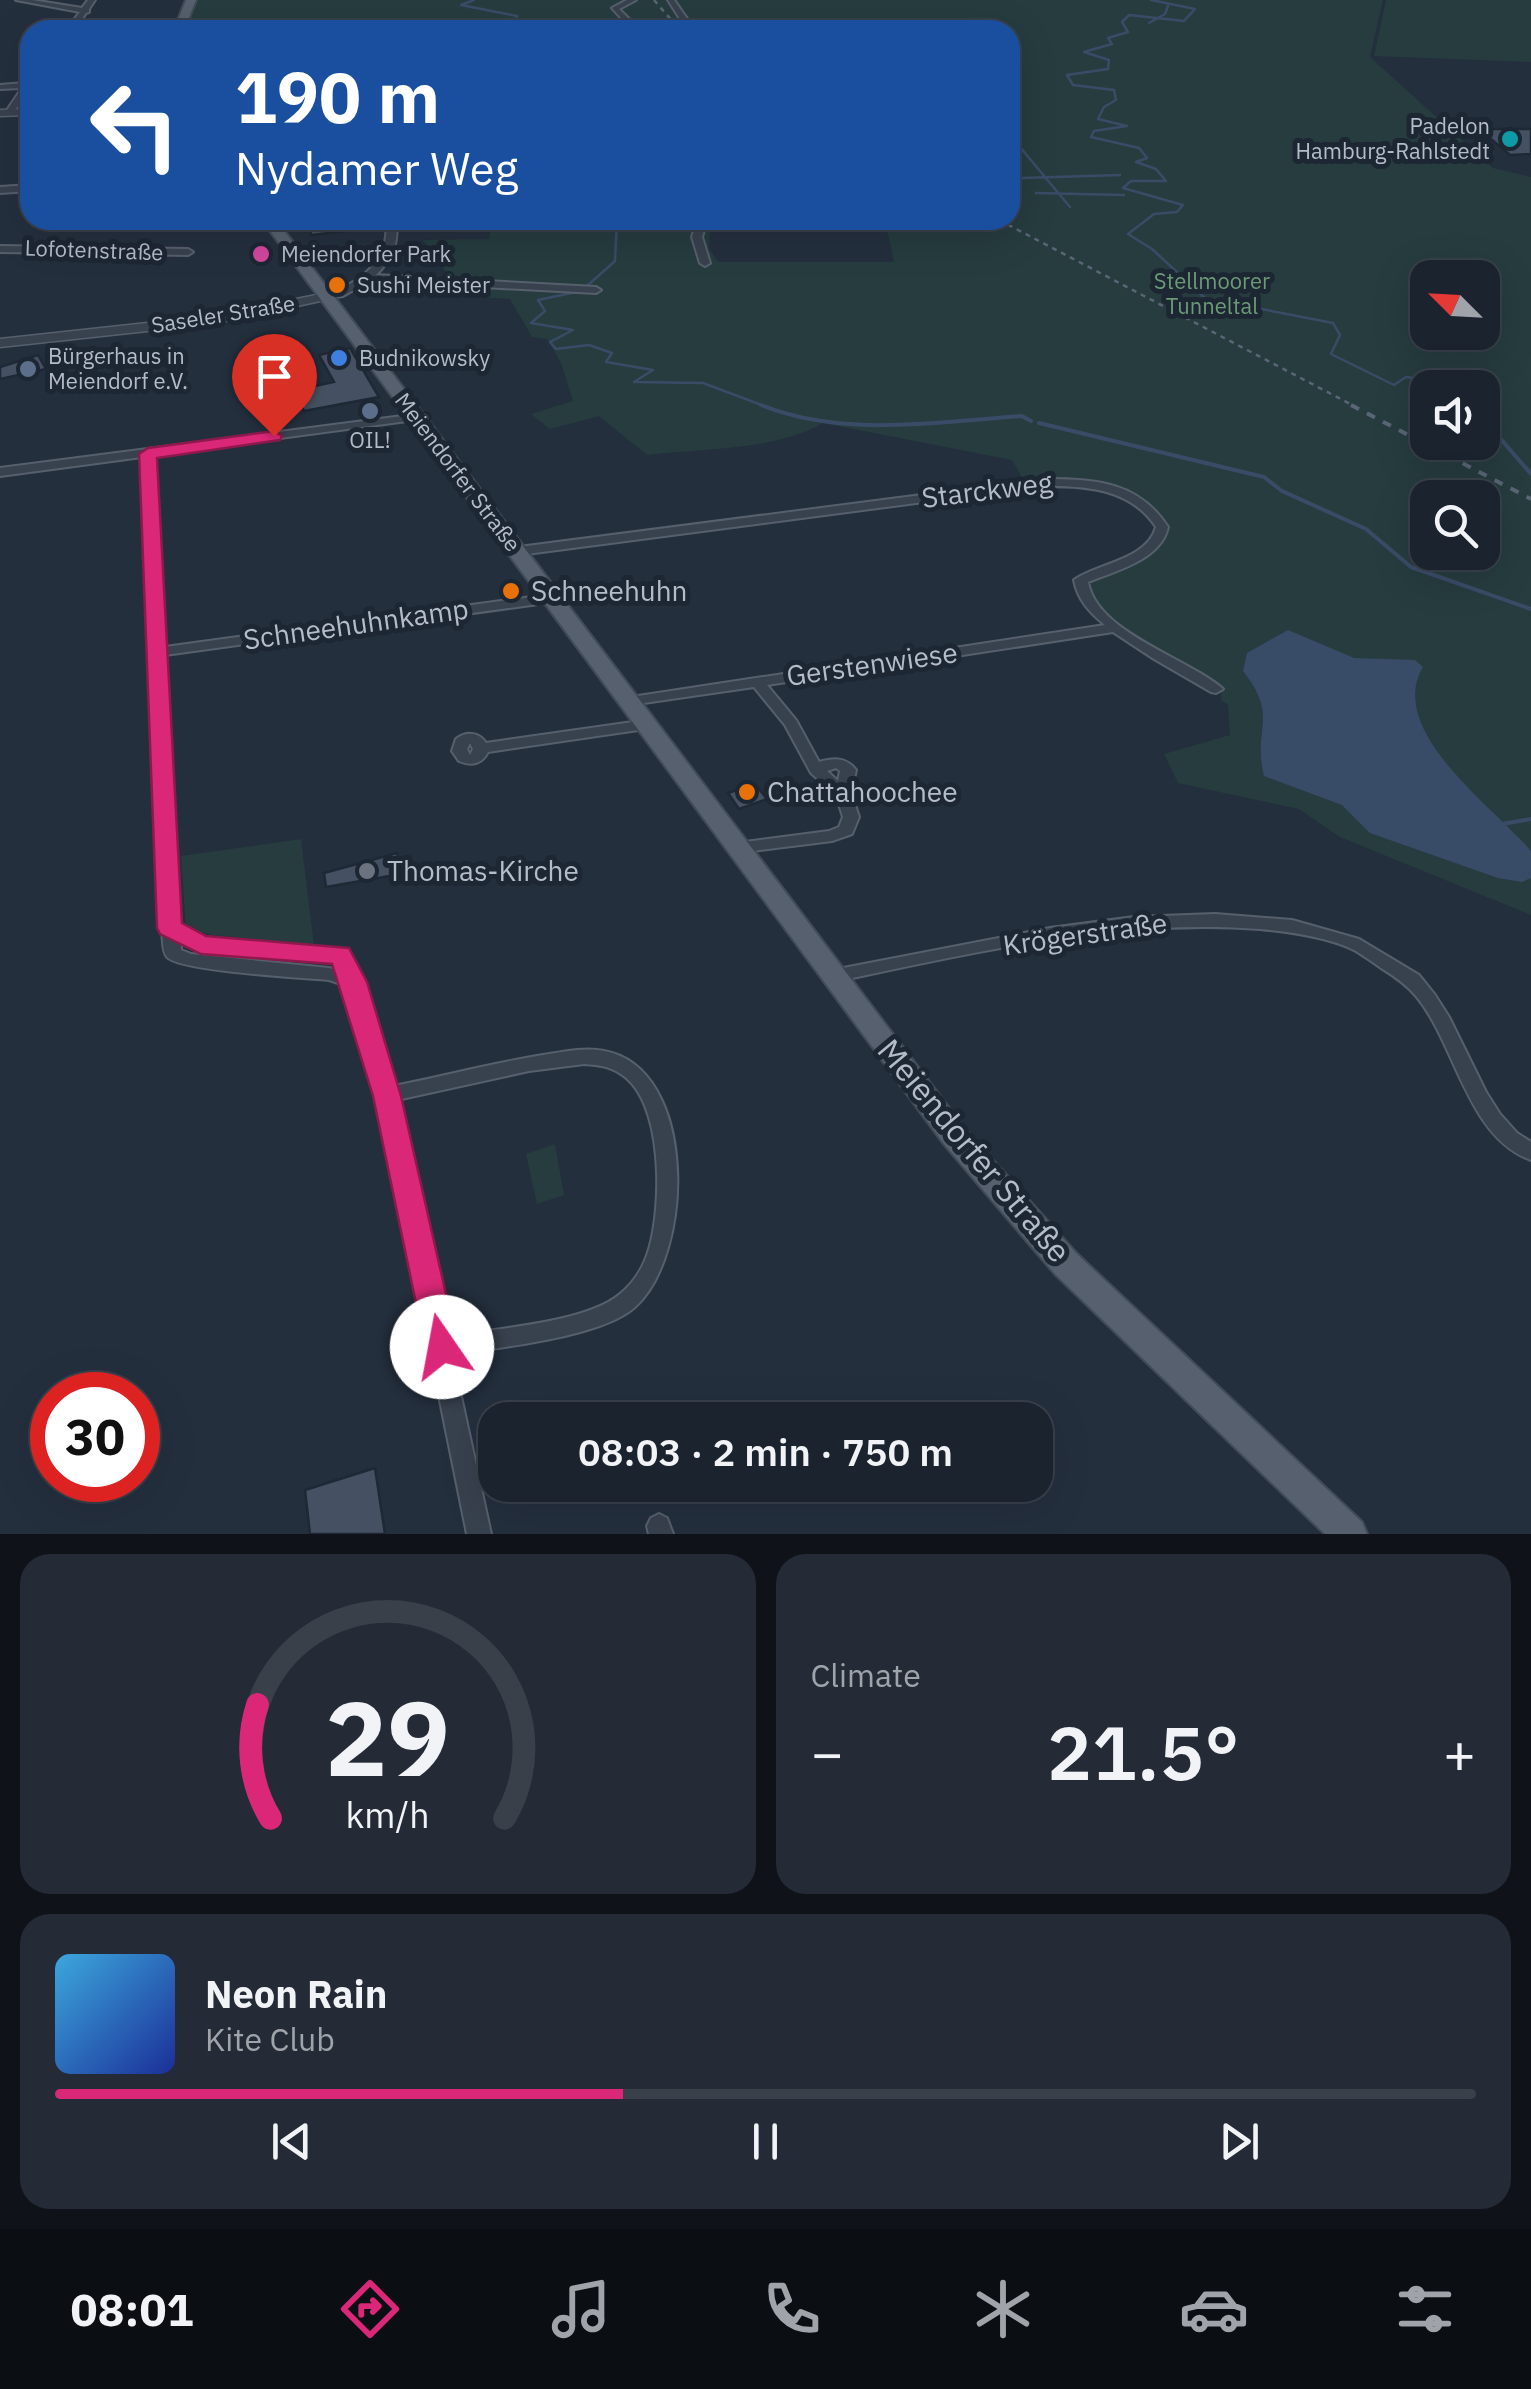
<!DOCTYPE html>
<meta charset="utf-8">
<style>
body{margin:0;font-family:"IBM Plex Sans",sans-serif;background:#242b36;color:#f1f3f6;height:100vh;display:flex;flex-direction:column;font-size:38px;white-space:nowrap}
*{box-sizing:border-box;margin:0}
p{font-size:32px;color:#a0a4aa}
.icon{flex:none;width:55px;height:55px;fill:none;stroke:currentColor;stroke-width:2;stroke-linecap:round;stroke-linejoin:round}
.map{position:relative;height:1534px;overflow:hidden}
.details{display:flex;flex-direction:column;gap:20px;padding:20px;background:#0f1319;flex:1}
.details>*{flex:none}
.banner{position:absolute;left:20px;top:20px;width:1000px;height:210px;border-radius:30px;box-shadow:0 10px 40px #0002,0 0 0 2px #39404a;background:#1a4fa0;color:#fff;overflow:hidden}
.needle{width:65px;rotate:294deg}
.tools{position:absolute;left:1410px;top:260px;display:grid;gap:20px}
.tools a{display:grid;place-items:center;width:90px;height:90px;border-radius:20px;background:#1b232e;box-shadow:0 10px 40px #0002,0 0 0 2px #39404a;font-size:50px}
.speed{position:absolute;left:30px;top:1372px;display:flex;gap:20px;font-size:50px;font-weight:700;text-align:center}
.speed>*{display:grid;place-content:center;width:130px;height:130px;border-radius:50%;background:#1b232e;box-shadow:0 10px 40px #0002,0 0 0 2px #39404a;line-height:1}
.speed .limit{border:15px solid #d22;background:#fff;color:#111}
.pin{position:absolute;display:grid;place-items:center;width:85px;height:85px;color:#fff;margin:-102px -42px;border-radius:50% 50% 50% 0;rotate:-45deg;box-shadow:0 0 10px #0007}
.pin .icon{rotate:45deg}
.me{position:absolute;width:110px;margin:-55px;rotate:348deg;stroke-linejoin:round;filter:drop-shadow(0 0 8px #0008)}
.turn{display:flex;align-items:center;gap:35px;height:210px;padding:0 50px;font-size:45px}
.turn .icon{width:130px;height:130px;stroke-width:2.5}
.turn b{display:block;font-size:70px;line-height:85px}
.big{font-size:75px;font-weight:600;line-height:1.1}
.details .tile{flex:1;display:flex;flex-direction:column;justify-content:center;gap:15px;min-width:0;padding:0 35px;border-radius:30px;background:#242b36}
.details .dial{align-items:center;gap:0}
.dial svg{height:260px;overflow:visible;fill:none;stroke:#39404a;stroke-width:7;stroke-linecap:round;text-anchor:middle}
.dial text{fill:#f1f3f6;stroke:none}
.song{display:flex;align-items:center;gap:30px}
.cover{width:120px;height:120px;border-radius:15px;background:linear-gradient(135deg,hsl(200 70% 55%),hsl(230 70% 35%))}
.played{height:10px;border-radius:5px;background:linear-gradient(90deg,#db2777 40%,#39404a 40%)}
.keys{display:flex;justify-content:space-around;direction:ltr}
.heat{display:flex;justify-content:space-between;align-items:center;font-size:55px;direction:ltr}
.details .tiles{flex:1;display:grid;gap:20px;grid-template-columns:1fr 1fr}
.tile:last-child{grid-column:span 2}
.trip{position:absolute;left:478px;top:1402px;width:575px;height:100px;border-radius:30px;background:#1b232e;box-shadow:0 10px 40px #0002,0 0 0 2px #39404a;font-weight:600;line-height:100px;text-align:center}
.dock{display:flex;height:160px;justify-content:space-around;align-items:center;background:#0b0e12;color:#a0a4aa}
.dock .icon{width:70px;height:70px}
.dock .on{color:#db2777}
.dock b{font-size:45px;color:#f1f3f6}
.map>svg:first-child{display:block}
.green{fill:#263c3f;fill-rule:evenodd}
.water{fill:#394c67}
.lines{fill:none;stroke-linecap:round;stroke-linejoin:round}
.stream-far1{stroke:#394c67;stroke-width:2.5}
.stream{stroke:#394c67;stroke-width:4}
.building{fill:#455162;stroke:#1f2835;stroke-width:2.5}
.minor-casing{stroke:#565f6c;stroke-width:4}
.tertiary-casing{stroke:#565f6c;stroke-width:3}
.primary-casing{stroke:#414a57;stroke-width:4}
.minor{fill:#38414e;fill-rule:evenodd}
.tertiary{fill:#38414e;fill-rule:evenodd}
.primary{fill:#56606e;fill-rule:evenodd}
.rail-far1{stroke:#5a6575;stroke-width:2.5;stroke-dasharray:5 5;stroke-linecap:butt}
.rail{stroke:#5a6575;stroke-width:4;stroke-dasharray:9 9;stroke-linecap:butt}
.route{fill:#db2777;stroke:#8e194d;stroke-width:2.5}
.culture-dot{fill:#0f9aa8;stroke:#1d2633;stroke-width:4}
.hotel-dot{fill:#d1479c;stroke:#1d2633;stroke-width:4}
.food-dot{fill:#e8710a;stroke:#1d2633;stroke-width:4}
.shop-dot{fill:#3f7fe0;stroke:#1d2633;stroke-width:4}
.service-dot{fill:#5c6f8a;stroke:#1d2633;stroke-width:4}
.worship-dot{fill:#6b7280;stroke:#1d2633;stroke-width:4}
.labels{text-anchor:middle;stroke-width:10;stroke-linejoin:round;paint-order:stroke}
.far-poi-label{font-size:22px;fill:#b4bcc9;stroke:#1d2633;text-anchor:start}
.far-street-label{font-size:22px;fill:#b4bcc9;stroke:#1d2633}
.far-park-label{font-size:22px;fill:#6b9a76;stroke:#1d2633}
.street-label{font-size:28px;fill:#b4bcc9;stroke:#1d2633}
.poi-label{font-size:28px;fill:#b4bcc9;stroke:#1d2633;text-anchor:start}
.near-street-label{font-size:32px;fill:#b4bcc9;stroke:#1d2633}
</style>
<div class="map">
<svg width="1531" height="1534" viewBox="0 0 1531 1534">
<rect width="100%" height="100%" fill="#242f3e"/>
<path class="green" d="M197 0H1383L1370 57 1493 168 1531 177V915L1340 837 1299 809 1178 783 1164 754 1230 735 1228 705 1221 700V690C1176 661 1105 633 1085 580 1116 569 1149 562 1166 533 1152 477 1070 477 1024 481L1012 460 823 423C774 451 702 448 647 455L599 416 550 429 531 414 573 401 561 363 547 339 532 337 510 299 478 297 477 283 580 286 449 276 423 240 489 239 492 220H711L709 248 718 262H894L885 220H1010V30H835L828 22H800L807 30H755L754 22 682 23 688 30H265V21L187 25ZM1428 278H1482V332H1428ZM1428 388H1482V442H1428ZM1428 498H1482V552H1428Z
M1386 0H1531V62L1374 56Z
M301 839 314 945 213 935 186 928 181 856Z
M555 1144 564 1195 537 1204 526 1154Z"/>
<path class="water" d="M1288 630 1354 658 1415 660 1423 667C1385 731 1495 808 1531 851V878L1522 882 1498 878 1370 833 1342 805 1264 776C1252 727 1280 718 1243 671L1247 653Z"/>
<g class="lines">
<path class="stream-far1" d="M474 0 461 5 517 16 514 23 549 27 541 30
M1151 0 1195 9 1184 21 1129 15 1122 22 1128 32 1108 38 1112 44 1084 52 1109 60 1108 69 1067 75 1073 85 1114 90 1116 100 1104 107 1098 119 1127 126 1094 131 1091 137 1139 148 1147 158 1136 162 1156 169 1166 181H1131L1123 188 1183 205 1177 212 1154 214 1128 234 1152 249 1205 298 1333 323 1340 335 1331 354 1394 385 1406 377 1489 389 1498 398 1491 407
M1149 23 1165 14 1168 6
M1010 135 1070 207
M1022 178 1120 175
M1036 193 1124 195
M587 286 615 261 617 220
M581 291 538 300 545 311 531 323 573 330 550 342 556 349 589 345 612 353 606 362 653 370 634 382 703 383 767 407"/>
<path class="stream" d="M761 405C843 438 936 422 1022 416L1031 421
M1493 405 1499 437 1531 474
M1039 423 1264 477 1282 491 1366 529 1411 567 1531 609
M1502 824 1531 819"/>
</g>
<path class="building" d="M1479 129H1531V154L1510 155Z
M308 220H353L356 230 311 235Z
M350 348 379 397 304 411 297 395 303 394 301 389 334 382 319 355Z
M38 355 46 369 0 379V367Z
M755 784 767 799 739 809 728 793Z
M397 853 401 874 326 887 324 873Z
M375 1468 385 1534H310L305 1490Z"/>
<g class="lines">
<g class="minor-casing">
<path id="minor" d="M16 0H32L82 8 88 0H95L89 9V12L86 13 74 30H66L80 12Z
M627 0H636L619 9 640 30H632L612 8Z
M668 0H674L695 30H687Z
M27 79H30V87L12 115H6L5 113 22 88 0 89V85L25 83Z
M30 185V191L0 193V187Z
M386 220H396C399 243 392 259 376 275L596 287 601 290 596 293 369 281 343 296 322 299V295C359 285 391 261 386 220Z
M697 220H707L702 237 710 263 705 266 700 263 692 237Z
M0 246 188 249 193 252 188 255 0 252Z
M418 414 424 417 422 419 154 455 165 647 553 594 560 598 553 602 165 655 180 926 204 939 346 951 363 982 394 1086C444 1076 493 1063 543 1055 562 1052 585 1047 604 1051 698 1068 694 1254 635 1307 600 1338 499 1347 452 1355L491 1534H467L378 1095 347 986 329 980C304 978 179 971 167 957 161 950 164 935 161 927L163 923 142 457 0 476V468ZM181 941 201 951 335 961 340 971 329 968 191 954 181 950ZM584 1064C598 1065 609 1066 621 1074 664 1101 662 1206 649 1249 644 1266 634 1283 620 1294 586 1323 493 1329 448 1336L397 1100 529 1071Z
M1046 479C1096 479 1139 482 1168 527 1161 560 1115 571 1088 582 1097 633 1188 658 1223 689L1216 693 1211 692 1154 659 1113 632 767 685 796 720 819 762C834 758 846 757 856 770L851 793 859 817 852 834 832 841 737 853 729 848 737 843 829 831 839 827 843 817 836 795 811 773 785 725 754 687 630 705 623 701 625 698 1105 625C1089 612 1078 600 1074 580 1098 563 1147 560 1156 527 1131 489 1088 486 1046 486L519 555 513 551 519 547ZM836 768 840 771 838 781 827 771Z
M647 720 652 722 654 725 652 728 488 752C481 765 471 766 459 761L452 751 456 739C466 731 479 732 486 743ZM470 743 473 749 470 755 467 749Z
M1215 914 1292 920 1359 939 1419 975 1435 995 1449 1017 1486 1092 1500 1114 1517 1133 1531 1142V1160C1467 1137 1456 1044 1416 996 1406 984 1394 976 1381 968 1373 962 1364 956 1356 951 1329 937 1290 932 1260 929 1116 918 973 953 833 982L827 981 824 976 827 971 833 970 1050 928 1134 917Z
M659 1514 667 1518 673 1534H649L647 1526 651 1518Z"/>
</g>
<g class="tertiary-casing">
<path id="tertiary" d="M30 109V115L0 116V110Z
M326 293 330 295V299L212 324 0 347V339L212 316Z"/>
</g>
<g class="primary-casing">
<path id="primary" d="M186 0H196L184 30H174Z
M262 220H276L964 1128 1077 1254 1362 1522 1367 1534H1325L1055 1274 944 1144Z"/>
</g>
<use href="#minor" class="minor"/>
<use href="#tertiary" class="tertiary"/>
<use href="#primary" class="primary"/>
<path class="rail-far1" d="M654 0 680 30
M999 220 1356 407"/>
<path class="rail" d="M1351 405 1531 499"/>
</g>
<path class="route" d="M274 431 282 436 280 440 157 458 182 923 206 936 349 948 367 982 401 1096 458 1347 453 1357 442 1362 430 1357 425 1347 373 1096 332 964 201 954 160 934 157 928 139 454 148 448Z"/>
<circle class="culture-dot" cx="1510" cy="139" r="10"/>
<circle class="hotel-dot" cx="261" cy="254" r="10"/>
<g class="food-dot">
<circle cx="337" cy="285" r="10"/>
<circle cx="511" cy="591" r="10"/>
<circle cx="747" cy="792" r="10"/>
</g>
<circle class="shop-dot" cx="339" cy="358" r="10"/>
<g class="service-dot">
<circle cx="28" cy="369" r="10"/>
<circle cx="370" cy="411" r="10"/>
</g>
<circle class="worship-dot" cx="367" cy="871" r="10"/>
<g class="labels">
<g class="far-poi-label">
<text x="1490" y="134" text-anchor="end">Padelon<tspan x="1490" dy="25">Hamburg-Rahlstedt</tspan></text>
<text x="281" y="262">Meiendorfer Park</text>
<text x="357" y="293">Sushi Meister</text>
<text x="48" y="364">Bürgerhaus in<tspan x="48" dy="25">Meiendorf e.V.</tspan></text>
<text x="359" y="366">Budnikowsky</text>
<text x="370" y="448" text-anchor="middle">OIL!</text>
</g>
<g class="far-street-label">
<text transform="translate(94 250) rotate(2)" y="8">Lofotenstraße</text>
<text transform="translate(223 314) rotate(-9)" y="8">Saseler Straße</text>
<text transform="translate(458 472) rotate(53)" y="8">Meiendorfer Straße</text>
</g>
<g class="far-park-label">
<text x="1212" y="289">Stellmoorer<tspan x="1212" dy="25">Tunneltal</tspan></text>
</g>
<g class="street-label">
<text transform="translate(987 490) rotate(-7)" y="10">Starckweg</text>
<text transform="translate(356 624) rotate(-8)" y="10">Schneehuhnkamp</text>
<text transform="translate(872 664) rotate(-8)" y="10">Gerstenwiese</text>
<text transform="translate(1085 934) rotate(-8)" y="10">Krögerstraße</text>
</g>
<g class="poi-label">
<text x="531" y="601">Schneehuhn</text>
<text x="767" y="802">Chattahoochee</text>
<text x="387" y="881">Thomas-Kirche</text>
</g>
<g class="near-street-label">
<text transform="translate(974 1151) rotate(50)" y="11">Meiendorfer Straße</text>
</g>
</g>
</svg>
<div class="tools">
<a><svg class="needle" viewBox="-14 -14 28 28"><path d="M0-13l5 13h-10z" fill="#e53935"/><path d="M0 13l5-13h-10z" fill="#a0a4aa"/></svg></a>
<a><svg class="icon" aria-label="sound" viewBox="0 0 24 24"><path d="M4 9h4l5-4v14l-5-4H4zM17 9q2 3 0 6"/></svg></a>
<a><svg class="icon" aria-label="search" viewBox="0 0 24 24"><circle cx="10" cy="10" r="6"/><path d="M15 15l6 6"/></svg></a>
</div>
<div class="speed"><div class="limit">30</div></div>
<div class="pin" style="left:274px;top:436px;background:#d93025"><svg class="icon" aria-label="arrive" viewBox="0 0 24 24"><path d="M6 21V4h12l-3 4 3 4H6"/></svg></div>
<svg class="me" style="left:442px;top:1347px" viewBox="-20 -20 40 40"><circle r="19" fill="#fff"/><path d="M0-13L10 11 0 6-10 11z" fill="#db2777"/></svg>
<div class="trip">08:03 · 2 min · 750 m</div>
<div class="banner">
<div class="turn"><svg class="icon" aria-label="left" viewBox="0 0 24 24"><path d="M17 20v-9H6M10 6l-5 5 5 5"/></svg><div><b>190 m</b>Nydamer Weg</div></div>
</div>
</div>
<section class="details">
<div class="tiles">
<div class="tile dial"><svg viewBox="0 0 100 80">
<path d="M14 69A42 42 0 1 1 86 69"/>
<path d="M14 69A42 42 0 0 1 10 34" stroke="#db2777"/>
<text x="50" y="56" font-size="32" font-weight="700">29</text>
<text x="50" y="72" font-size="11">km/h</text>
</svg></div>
<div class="tile"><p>Climate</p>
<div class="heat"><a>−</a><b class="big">21.5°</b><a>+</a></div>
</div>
<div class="tile">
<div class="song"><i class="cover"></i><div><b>Neon Rain</b><p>Kite Club</p></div></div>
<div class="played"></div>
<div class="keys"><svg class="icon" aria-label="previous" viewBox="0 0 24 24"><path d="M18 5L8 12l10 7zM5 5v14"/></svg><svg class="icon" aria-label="pause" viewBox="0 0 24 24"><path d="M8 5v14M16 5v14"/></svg><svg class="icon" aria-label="next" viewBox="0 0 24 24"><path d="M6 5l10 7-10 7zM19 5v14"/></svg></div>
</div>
</div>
</section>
<nav class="dock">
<b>08:01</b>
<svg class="icon on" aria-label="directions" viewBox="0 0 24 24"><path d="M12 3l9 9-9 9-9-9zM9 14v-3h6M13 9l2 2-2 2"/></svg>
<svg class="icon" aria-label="music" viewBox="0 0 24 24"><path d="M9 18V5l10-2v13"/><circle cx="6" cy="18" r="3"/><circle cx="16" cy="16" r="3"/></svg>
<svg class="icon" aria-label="phone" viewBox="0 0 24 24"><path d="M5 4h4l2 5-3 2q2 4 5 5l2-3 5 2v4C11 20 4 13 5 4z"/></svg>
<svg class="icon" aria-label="climate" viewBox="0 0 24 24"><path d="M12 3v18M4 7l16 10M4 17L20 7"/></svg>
<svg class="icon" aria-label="car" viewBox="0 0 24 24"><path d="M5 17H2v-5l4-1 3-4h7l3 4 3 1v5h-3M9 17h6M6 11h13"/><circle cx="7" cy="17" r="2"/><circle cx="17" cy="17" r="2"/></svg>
<svg class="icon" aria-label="filters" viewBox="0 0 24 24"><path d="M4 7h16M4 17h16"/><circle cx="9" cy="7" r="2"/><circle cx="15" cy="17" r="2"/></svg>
</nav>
